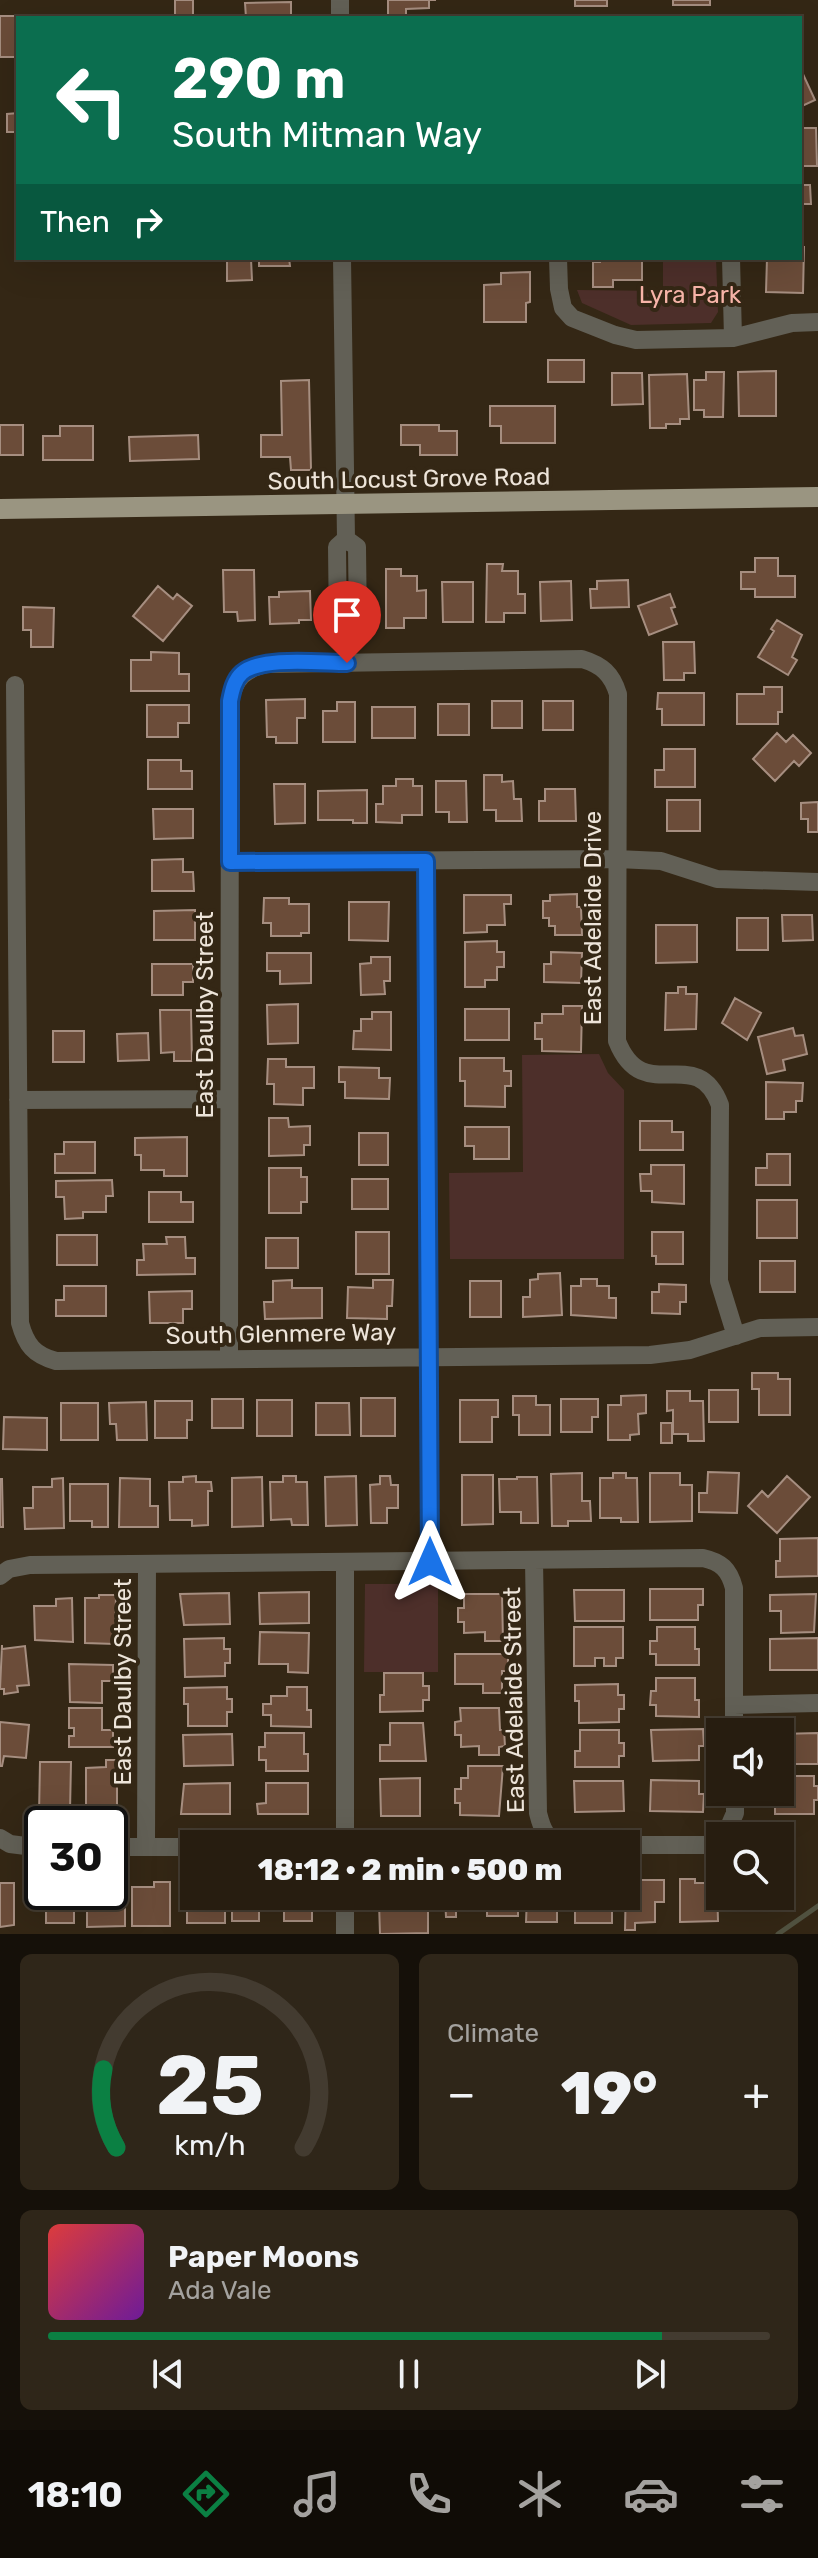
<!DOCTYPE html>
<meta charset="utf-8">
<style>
body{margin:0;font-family:Rubik,sans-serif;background:#2f2619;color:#f1f3f6;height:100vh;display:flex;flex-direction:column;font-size:30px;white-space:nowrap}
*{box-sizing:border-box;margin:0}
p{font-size:26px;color:#a4a29f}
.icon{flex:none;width:44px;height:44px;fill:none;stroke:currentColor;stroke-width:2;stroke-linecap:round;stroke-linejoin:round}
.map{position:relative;height:1934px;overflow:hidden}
.panel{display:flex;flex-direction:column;gap:20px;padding:20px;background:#151009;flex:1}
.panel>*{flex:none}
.guide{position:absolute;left:16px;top:16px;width:786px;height:244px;border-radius:0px;box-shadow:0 8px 32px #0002,0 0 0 2px #433b30;background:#0b6e4f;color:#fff;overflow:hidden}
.controls{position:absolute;left:706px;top:1718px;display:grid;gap:16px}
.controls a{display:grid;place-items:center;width:88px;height:88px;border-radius:0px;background:#271d10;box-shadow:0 8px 32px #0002,0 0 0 2px #433b30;font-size:40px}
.speed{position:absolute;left:24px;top:1806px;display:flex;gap:16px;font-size:40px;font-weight:700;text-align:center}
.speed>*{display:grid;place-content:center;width:104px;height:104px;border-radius:50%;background:#271d10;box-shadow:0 8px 32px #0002,0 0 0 2px #433b30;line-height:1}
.speed .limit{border:4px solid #111;border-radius:12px;background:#fff;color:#111}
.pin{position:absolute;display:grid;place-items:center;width:68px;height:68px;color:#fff;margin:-82px -34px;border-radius:50% 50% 50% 0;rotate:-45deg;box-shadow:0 0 8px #0007}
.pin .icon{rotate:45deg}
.me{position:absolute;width:88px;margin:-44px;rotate:0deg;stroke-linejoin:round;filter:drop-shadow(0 0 6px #0008)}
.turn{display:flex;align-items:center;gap:28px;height:168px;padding:0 24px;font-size:36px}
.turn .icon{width:104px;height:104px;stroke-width:2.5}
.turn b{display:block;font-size:56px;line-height:68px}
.then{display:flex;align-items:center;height:76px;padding:0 24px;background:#0003;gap:16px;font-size:30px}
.big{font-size:60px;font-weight:800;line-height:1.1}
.panel .card{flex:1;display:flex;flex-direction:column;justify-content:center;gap:12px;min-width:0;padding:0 28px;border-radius:12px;background:#2f2619}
.panel .dial{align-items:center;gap:0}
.dial svg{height:208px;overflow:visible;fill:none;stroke:#433b30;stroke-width:7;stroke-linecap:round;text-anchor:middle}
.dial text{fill:#f1f3f6;stroke:none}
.song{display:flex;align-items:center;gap:24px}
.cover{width:96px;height:96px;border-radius:12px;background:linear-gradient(135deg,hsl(0 70% 55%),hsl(280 70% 35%))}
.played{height:8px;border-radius:4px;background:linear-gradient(90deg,#0b8043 85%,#433b30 85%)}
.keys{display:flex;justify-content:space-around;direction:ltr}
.heat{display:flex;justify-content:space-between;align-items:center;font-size:44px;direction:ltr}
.panel .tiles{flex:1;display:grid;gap:20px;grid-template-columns:1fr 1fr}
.card:last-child{grid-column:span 2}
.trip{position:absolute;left:180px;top:1830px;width:460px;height:80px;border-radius:0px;background:#271d10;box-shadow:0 8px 32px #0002,0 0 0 2px #433b30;font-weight:800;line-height:80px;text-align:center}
.tab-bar{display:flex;height:128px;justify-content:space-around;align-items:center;background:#100c06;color:#a4a29f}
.tab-bar .icon{width:56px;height:56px}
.tab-bar .on{color:#0b8043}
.tab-bar b{font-size:36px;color:#f1f3f6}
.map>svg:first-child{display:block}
.green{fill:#4d2f2a}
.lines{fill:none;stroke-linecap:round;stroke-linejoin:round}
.stream{stroke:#525341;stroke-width:5}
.building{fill:#6b4c39;stroke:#a68e80;stroke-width:2}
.minor{stroke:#626056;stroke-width:18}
.major{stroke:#9a9581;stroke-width:20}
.route-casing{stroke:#114b97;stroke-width:20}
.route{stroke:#1a73e8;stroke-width:14}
.labels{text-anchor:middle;stroke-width:8;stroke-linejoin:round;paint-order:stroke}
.park-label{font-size:24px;fill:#f8b5a9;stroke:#342715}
.street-label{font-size:24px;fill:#ede4d9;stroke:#342715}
</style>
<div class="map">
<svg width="818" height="1934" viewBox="0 0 818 1934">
<rect width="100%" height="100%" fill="#342715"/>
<path class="green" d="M663 258H716L718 312 711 323 631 325 582 303 577 290 663 291Z
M599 1054 608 1073 624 1090V1259H450L449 1173 523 1172 522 1055Z
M365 1584H438V1672H364Z"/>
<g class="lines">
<path class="stream" d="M778 1934 818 1906"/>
</g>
<path class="building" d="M175 0H193V18H175Z
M388 0H436H429V8L406 9V17L388 18Z
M575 0H607V6H575Z
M673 0H710V5H673Z
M291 2V18H246L245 3Z
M0 16H23L18 18V57H0Z
M802 72 815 100 800 107V73Z
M18 113V132H7V114Z
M800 128H816L817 166H800Z
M800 185H810L811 204H803V224H800Z
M800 247H804L803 293 766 292 767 258H800Z
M259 258H289L290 266H259Z
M600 258H642V280H613V287H593V262H600Z
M251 259 252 280 227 281V260Z
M530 272V302L526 303V322H484V285L501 284V273Z
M548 360H584V382H548Z
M776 371V416H739L738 372Z
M706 372H724L723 417H704V410H694V380H706Z
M612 373H642L643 404 612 405Z
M687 374 689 419H680V424H666V428H650L649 375Z
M309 380 311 470H291L290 457H261V435H282L281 381Z
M490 406H555V443H501V426H490Z
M0 425H23V455H0Z
M401 425H439V431H457V455H420V445H401Z
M60 426H93V460H43V436H60Z
M198 435 199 459 130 461 129 437Z
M755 558H778V576H795V597H755V589H741V572H755Z
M487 564H503L502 571H518V594H525V613H504V622H486Z
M386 569H401V576H417V591L426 590V618H404V628H386Z
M223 570H254L255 620 238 621 237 612H224Z
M628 580 629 607 591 608 590 589H597V581Z
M571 581 572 620 541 621 540 582Z
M442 582H473V622H443Z
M158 586 173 599 177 594 192 606 163 641 133 616Z
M310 591 311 620H299V623L270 624 269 597H279V592Z
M670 594 675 607 671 608 677 624 649 635 638 606Z
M23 607 54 608 53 647H31V630H23Z
M777 620 802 635 792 657 797 660 788 675 758 657 774 631 771 629Z
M663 642H694L695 673H684V680H664Z
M151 652 179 653V674H189V691H131V660H151Z
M764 687H782V712H778V724H737V694H764Z
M658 693H704V725H662V709H657Z
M305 699V718H297V743H276V737H267L266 700Z
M492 701H522V728H492Z
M543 701H573V730H543Z
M337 702H355V742H323V711H337Z
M438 704H469V735H438Z
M147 705H189V723H178V737H147Z
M372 707H415V738H372Z
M777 733 786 742 793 735 811 753 799 766 794 761 775 781 753 759Z
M664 749H695V787H655V770H664Z
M148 760H181V771H192V789H148Z
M484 775H502V782L513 781 514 799H521L522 821H496V810H484Z
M396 779H413V786H422V815H402V823L376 822V804H383V786H396Z
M436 781H466L467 822H449V812H436Z
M274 784H305V823L275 824Z
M545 789H575L576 821H539V801H545Z
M367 790V823H353V820H318V791Z
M667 800H700V831H667Z
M818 802V832H808V819H801V803Z
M153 809H193V838L154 839Z
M183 859V872H193L194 891H152V860Z
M577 894V907H581L582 935H555V926H549V918H543V901H550V895Z
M464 895H511V904H504L505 925H487V932L464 933Z
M264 898H289V904H309V933H301V936H271V923H263Z
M349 902H389L388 941 349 940Z
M195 910V940H154V911Z
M782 915H812L813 940 783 941Z
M737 918H768V950H737Z
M656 925H697V962L656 963Z
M497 941V952H504V967H497V980H485V987H465V942Z
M551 952 582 953 581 983 544 982V964H551Z
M267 953H311V983L280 984V971H267Z
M371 957H390V981H384L385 994 361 995 360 964 371 963Z
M152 964H193V982H183V995H152Z
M678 987H686V994H697L696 1029 665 1030 666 993H678Z
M735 998 761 1013 747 1040 722 1023Z
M298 1004V1043L268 1044 267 1005Z
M563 1006H582L581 1052 542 1051V1039H535V1023H542V1014H563Z
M465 1009H509V1040H465Z
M160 1010H191L192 1061H174V1052L161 1053Z
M372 1012H391V1050L353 1049 354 1031H361V1019H372Z
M793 1028 795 1036 803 1035 807 1054 783 1060 785 1070 767 1074 758 1037Z
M53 1031H84V1062H53Z
M148 1033 149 1060 118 1061 117 1034Z
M460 1058H504V1071H511V1086H505V1107L465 1106V1081H460Z
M268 1059H286V1067H314V1088H303V1105L274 1104V1084H267Z
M339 1067 379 1068V1078H390L389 1099 345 1098V1082H339Z
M766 1082 803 1083 802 1101H796V1112H784V1119H766Z
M269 1118H288L289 1127 310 1126V1145H304V1155L269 1156Z
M640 1121H672V1132H683V1150H640Z
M465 1127H509V1159H474V1146H465Z
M359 1133H388V1165H359Z
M187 1137V1176H164V1170H141V1155H135V1138Z
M64 1142H95V1173H55V1154H64Z
M767 1154H790V1185H756V1168H767Z
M651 1165H684V1204L652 1202V1191H641L640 1174H651Z
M269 1168H301V1177H307V1202H301V1213H269Z
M352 1179H388V1209H352Z
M112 1180 113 1196H106V1212H83V1218L65 1219 64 1197H56V1181Z
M149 1192H181V1202H193V1222H149Z
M757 1200H797V1238H757Z
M356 1232H389V1274H356Z
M652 1232H683V1264H656V1256H652Z
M57 1235H97V1265H57Z
M166 1237H185L186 1258H195V1274L137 1275V1260H144L143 1244H167Z
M266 1238H298V1268H266Z
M760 1261H795V1292H760Z
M560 1273 562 1315 523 1317V1297H530V1280L538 1279V1274Z
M581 1279H597V1286H609V1298H616V1318L571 1315V1286H581Z
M292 1280V1288H322V1318L265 1319 264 1302H273V1281Z
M373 1280H393L392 1306H387V1319L347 1318 348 1287 373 1288Z
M470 1281H501V1317H470Z
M659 1284 686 1285V1302H680V1314L652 1313V1292H659Z
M64 1286H106V1316H56V1300H64Z
M192 1291V1309H183V1323H150L149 1292Z
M752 1373H778V1379H790V1415H759V1389H752Z
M709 1390H738V1422H709Z
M667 1391H690V1401H703L704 1441H688V1434H673V1410L667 1411Z
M646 1395V1413L638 1414 639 1434 630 1435V1440H608V1405H621V1396Z
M513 1396H536V1405H550V1435H519V1415H513Z
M361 1398H395V1436H361Z
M212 1399H243V1428H212Z
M561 1399H598V1417H592V1432H561Z
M257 1400H292V1436H257Z
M460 1400H498V1417H492V1442H460Z
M155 1401H192V1420H187V1438H155Z
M146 1402 147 1440H117L116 1424H110L109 1403Z
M61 1403H98V1440H61Z
M316 1403H349L350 1435H316Z
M4 1417 47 1418V1450L3 1449Z
M661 1423H672V1443H661Z
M708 1472 739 1473 737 1513 699 1512V1493H707Z
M582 1473V1501H590L591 1521H568V1526H552L551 1474Z
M613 1473H626V1478H637L638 1522H621V1518H600V1478H613Z
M650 1473H680V1485H692V1521L650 1522Z
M462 1475H493V1524L462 1525Z
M196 1476V1482H211L212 1491H208V1525L192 1526V1520H170L169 1482H183V1477Z
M283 1476H296V1482H307L308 1525H292L291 1519 271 1520 270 1482H283Z
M356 1476 357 1525 326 1526 325 1477Z
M380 1476H390L391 1485H398V1508H387V1523H371L370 1485 380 1484Z
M787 1476 810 1497 777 1533 748 1506 762 1491 768 1497Z
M262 1477 263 1526 232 1527V1478Z
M517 1477H537L538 1523H521V1512H500L499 1479H517Z
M63 1478 64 1528 25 1529 24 1508H33V1487H52V1479Z
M120 1478 150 1479V1506H158V1527H119Z
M0 1479H2L3 1527H0Z
M70 1484H108V1527H92V1521H70Z
M818 1538V1576L776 1577V1561H780V1539Z
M650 1589H703V1605H698V1620H650Z
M574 1590H624V1621H575Z
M309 1592V1623L260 1624 259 1593Z
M229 1593 230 1624 184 1625 180 1594Z
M464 1594H502L503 1641H485V1632L464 1633V1622H458V1608H464Z
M816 1594 814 1632 781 1633V1611H770V1595Z
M99 1595H116L115 1644 85 1643V1598H99Z
M72 1598 73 1642 35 1640 34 1606H56V1599Z
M574 1627H623V1658H616V1666H604V1658H595V1666H574Z
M657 1627H695V1649H699V1665H656V1654H650V1641H657Z
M260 1632 309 1633 308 1673 288 1672V1664H259Z
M224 1638V1649H230V1663H225V1676L185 1677 184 1639Z
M818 1638V1670H770V1639Z
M2 1645V1649L25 1646 29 1685 17 1686 18 1692 4 1694V1689H0Z
M455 1654H508V1671H502V1693H483V1684H455Z
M69 1664 113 1665V1681H102V1703L70 1702Z
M384 1673H423V1686H429V1700H423V1711L380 1712V1695H384Z
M656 1678H695V1700H699V1717L656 1716V1705H650L651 1691H656Z
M618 1684V1695H624V1709H619V1722L579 1723V1701H575V1685Z
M227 1687V1699H232V1712H227V1726H188V1704H184V1688Z
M287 1687H307V1710H311V1727L271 1726V1715H263V1704H271V1696H287Z
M69 1708H102V1730H113V1747H69V1736H74V1728H69Z
M460 1708H499L500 1730H504L505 1746 499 1747V1755H479V1746L461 1747V1735H455V1722L461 1721Z
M0 1722 29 1725 26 1758 4 1756 2 1766H0Z
M390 1723H423L426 1761H380V1745H390Z
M703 1729 704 1746H699V1760L653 1761 651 1730Z
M580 1730H619V1743H624V1756H619V1767H575V1751H580Z
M265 1733H304V1754H308V1771H266V1760H259V1747H265Z
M818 1733V1764H780V1734Z
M232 1734 233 1765 184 1766 183 1735Z
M106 1760H117V1810H86V1768L106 1767Z
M40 1762H71L70 1811H57V1815H39Z
M468 1766H503L499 1816 460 1815V1803H455V1789H461V1778H468Z
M780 1776H814V1786H818V1800H814V1814H775V1792H771H780Z
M420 1778V1816H381L380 1779Z
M651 1780 699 1781V1794H704L703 1812 650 1811Z
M574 1781H623L624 1811 575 1812Z
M230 1783V1814H181L184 1784Z
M266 1783H308V1814H258L257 1804 266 1803Z
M380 1837 428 1838V1844H380Z
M680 1879H695V1883H717L718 1921 680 1922Z
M626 1880H664V1902H655V1922L635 1923V1930H625Z
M154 1882H170V1926H132V1887H154Z
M187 1882H194V1896H225V1923H187Z
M0 1883H14V1925L0 1927Z
M46 1892 74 1895V1923H46Z
M87 1892 125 1894V1926L87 1927Z
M232 1896H268V1901H259V1921H232Z
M284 1896H312V1921H284Z
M445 1896H476V1909L456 1910V1917H446Z
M487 1896H518V1916H487Z
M527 1896H557V1922H526Z
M575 1896H612V1923H575Z
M428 1902V1933L380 1934 379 1903Z"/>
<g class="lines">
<path class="minor" d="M340 0V18
M342 258 346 539
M558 258 559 289 563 308 572 318 615 335 636 340 733 338 792 323 818 322
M731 258 733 338
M346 539 357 547 358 630 347 637
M346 539 337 547 338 630 347 637
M15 685 20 1323C26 1345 34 1355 56 1361L650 1355 690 1350 760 1328 818 1327
M426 861 430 1562
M230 862 617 859 661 861 717 879 818 882
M18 1100 229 1099
M229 1357 230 701C235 678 244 669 267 664L582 659C602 665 612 674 618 694L617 1041C644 1109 696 1041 720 1105L719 1281 736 1336
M534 1560 538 1813C542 1829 546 1841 564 1844
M0 1576 9 1569 30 1565 703 1558C721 1562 729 1569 734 1588V1732
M734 1705 818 1703
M725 1836 735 1813V1792
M0 1838 10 1844 42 1848
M345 1844V1563
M626 1845H705L720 1839
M110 1847H194
M146 1847 147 1565
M345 1896V1934"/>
<path class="major" d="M0 509 818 497"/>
</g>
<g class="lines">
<g class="route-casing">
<path id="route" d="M347 663C320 663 262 656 242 673 234 680 232 691 230 701V862L426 861 430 1562"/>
</g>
<use href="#route" class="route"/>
</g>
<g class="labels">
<g class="park-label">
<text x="690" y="303">Lyra Park</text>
</g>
<g class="street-label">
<text transform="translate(409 479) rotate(-1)" y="8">South Locust Grove Road</text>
<text transform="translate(593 918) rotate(-90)" y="8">East Adelaide Drive</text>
<text transform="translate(205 1015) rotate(-90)" y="8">East Daulby Street</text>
<text transform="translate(281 1334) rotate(-1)" y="8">South Glenmere Way</text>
<text transform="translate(123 1682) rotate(-90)" y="8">East Daulby Street</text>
<text transform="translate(514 1700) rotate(-91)" y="8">East Adelaide Street</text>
</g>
</g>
</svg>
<div class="controls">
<a><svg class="icon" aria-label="sound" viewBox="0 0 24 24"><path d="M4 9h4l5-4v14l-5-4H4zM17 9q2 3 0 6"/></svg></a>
<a><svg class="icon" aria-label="search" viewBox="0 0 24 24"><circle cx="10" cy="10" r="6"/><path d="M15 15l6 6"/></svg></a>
</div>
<div class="speed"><div class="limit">30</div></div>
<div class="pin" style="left:347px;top:663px;background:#d93025"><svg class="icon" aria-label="arrive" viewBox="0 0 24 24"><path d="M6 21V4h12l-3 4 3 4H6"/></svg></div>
<svg class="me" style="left:430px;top:1562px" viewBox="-20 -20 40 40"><path d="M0-17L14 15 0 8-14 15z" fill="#1a73e8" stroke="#fff" stroke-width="4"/></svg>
<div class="trip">18:12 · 2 min · 500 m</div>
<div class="guide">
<div class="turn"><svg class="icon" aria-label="left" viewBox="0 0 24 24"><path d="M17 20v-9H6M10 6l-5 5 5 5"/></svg><div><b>290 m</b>South Mitman Way</div></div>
<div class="then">Then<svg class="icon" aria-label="right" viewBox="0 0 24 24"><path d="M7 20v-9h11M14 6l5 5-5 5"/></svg></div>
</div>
</div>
<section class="panel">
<div class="tiles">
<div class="card dial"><svg viewBox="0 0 100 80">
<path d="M14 69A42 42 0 1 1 86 69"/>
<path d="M14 69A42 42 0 0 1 9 39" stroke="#0b8043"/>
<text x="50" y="56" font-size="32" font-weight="700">25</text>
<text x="50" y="72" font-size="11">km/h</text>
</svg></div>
<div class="card"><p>Climate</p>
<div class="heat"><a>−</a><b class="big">19°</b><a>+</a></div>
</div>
<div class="card">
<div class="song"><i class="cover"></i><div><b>Paper Moons</b><p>Ada Vale</p></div></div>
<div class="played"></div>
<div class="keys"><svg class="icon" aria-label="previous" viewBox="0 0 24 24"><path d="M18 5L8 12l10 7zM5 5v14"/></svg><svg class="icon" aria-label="pause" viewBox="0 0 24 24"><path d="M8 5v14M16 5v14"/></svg><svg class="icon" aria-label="next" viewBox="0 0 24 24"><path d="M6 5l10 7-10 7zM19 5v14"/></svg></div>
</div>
</div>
</section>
<nav class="tab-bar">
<b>18:10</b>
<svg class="icon on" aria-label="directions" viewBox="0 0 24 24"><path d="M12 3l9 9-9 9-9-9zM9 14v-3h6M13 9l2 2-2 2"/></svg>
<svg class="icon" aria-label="music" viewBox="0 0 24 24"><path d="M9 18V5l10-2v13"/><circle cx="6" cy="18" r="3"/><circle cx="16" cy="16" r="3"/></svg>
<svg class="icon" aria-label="phone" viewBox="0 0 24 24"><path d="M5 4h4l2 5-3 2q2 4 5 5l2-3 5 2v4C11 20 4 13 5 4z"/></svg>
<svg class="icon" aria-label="climate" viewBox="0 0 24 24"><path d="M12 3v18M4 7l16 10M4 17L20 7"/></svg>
<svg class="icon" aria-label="car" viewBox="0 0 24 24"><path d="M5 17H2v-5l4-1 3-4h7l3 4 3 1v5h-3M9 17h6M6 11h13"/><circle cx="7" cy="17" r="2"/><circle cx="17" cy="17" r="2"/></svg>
<svg class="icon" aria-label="filters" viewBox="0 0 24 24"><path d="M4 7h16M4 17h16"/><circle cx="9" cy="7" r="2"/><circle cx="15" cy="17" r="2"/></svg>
</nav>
